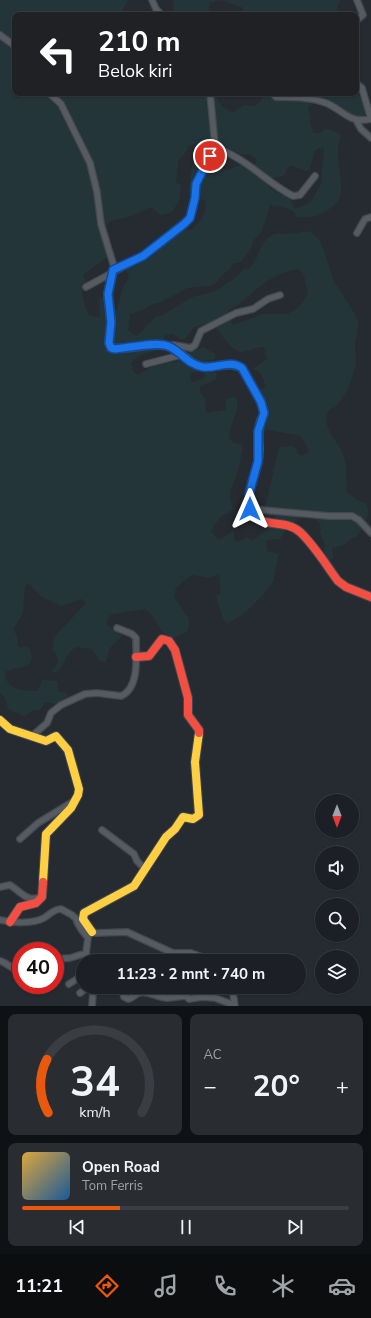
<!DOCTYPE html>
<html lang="id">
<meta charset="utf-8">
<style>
body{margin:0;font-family:"Nunito Sans",sans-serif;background:#292d32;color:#f1f3f6;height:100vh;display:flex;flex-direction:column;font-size:15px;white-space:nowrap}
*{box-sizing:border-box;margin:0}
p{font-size:13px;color:#a0a3a7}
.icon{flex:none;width:22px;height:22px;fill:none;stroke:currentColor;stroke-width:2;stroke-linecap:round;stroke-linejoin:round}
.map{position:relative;height:1006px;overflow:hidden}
.details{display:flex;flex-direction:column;gap:8px;padding:8px;background:#0f1215;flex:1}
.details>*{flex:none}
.hud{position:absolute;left:12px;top:12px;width:347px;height:84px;border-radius:8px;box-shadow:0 1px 3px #0004,0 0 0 1px #3a3e43;background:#202124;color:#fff;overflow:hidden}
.needle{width:26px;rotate:180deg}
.controls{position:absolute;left:315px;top:794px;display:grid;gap:8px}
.controls a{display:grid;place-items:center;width:44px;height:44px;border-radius:50%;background:#1c2026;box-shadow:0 1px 3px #0004,0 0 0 1px #3a3e43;font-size:20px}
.speed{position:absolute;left:12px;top:942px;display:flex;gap:8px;font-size:20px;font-weight:700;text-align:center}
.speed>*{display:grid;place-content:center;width:52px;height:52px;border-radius:50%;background:#1c2026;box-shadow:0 1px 3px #0004,0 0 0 1px #3a3e43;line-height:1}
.speed .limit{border:6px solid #d22;background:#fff;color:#111}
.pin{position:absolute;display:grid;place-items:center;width:34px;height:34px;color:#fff;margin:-17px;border:2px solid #fff;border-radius:50%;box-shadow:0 1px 4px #0007}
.me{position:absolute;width:44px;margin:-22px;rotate:0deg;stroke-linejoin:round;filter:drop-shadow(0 0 3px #0008)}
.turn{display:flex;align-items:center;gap:14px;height:84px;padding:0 20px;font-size:18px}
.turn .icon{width:52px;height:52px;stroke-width:2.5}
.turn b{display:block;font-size:28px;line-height:34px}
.big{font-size:30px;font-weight:700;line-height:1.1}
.details .card{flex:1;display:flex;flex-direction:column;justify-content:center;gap:6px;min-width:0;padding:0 14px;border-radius:8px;background:#292d32}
.details .dial{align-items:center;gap:0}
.dial svg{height:104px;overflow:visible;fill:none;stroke:#3a3e43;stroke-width:7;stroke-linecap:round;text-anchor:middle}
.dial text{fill:#f1f3f6;stroke:none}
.song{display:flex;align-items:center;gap:12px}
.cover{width:48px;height:48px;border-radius:6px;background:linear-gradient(135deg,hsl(40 70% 55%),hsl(210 70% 35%))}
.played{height:4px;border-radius:2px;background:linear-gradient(90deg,#ea580c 30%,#3a3e43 30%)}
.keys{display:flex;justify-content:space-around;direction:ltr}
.heat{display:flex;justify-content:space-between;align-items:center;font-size:22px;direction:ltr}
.details .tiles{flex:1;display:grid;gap:8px;grid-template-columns:1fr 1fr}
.card:last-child{grid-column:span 2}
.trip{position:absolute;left:76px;top:954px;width:230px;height:40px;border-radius:20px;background:#1c2026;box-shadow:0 1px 3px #0004,0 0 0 1px #3a3e43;font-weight:700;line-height:40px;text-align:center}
.tab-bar{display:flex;height:64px;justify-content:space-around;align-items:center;background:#0b0d0f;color:#a0a3a7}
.tab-bar .icon{width:28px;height:28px}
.tab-bar .active{color:#ea580c}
.tab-bar b{font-size:18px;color:#f1f3f6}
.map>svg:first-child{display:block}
.green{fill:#233538;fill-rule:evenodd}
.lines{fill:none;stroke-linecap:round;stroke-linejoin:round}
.street-casing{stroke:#43474f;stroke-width:8}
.fast-casing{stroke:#43474f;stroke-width:10}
.slow-casing{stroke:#43474f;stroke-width:10}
.jam-casing{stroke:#43474f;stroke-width:10}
.street{stroke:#565a61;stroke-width:5.5}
.fast{stroke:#16e098;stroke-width:8}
.slow{stroke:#ffcf43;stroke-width:8}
.jam{stroke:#f24e42;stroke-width:8}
.route-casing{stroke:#114b97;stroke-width:10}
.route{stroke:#1a73e8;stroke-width:7}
</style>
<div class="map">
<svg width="371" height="1006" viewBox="0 0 371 1006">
<rect width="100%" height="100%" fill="#262b32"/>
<path class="green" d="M0 0H128L122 11H119L117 15H15V93H223L217 97C219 105 226 111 234 112L244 105 255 106 261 101 262 93H356V91L364 103 366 116 356 118 319 100 308 107 313 133H321L325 128 341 134C340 140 338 146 338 152 337 182 355 201 315 216 309 218 303 216 297 218L294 211 279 206 270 205 262 231 254 240 250 250 241 262 232 264 230 269 222 275 216 283 210 286 187 288 159 303 152 304 145 309 130 314 128 330 137 336 155 317 163 315 192 297 213 292 231 281 244 269H248C260 260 258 242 272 235 280 231 287 235 295 233 300 233 306 230 310 232 325 238 328 270 335 283 341 293 355 311 358 322 359 329 356 337 355 343 355 349 356 355 356 361 355 374 343 407 330 409 318 427 339 440 344 457 347 469 346 480 347 492L357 500 366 503 369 513 363 528 356 537 350 539 345 545 332 548 333 559 328 560 324 553 325 545 320 533 321 529 320 524C305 506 289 525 280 539L266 540 267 551 278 554C278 564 273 574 274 580 262 598 247 613 228 623L223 619 216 596 221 593 219 574 209 578 193 575 186 579 176 588 174 597 188 617C192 633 183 633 172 639 158 633 157 616 145 609L113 614 109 616 106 624 122 636 110 648 106 662H101L91 649 77 647C62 653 67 668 54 673L52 672 58 662 56 654 52 651 54 637 85 604V601L81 599 61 606 40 596 28 583 25 586 23 613 13 629 17 636 18 646 21 648 24 646 28 647C32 652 35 662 26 666 20 669 14 667 5 672 5 690 23 691 38 691L42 680 58 681V691L67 693 68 696 56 704 45 702 40 710H34L24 716 8 709 5 698 0 693ZM219 144 243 155 248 154 257 159 254 166 245 162 242 166H236L231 170 216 168 212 171 203 162 193 161 189 188 191 197 205 200C208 213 201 220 193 229L181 230 126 268 129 278 124 285 117 309 113 310 105 297 99 298 100 315 99 317 89 316C86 307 78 291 87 284L83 275 107 257 103 230 110 221 132 216 150 207 161 215 172 212 179 201 181 185 176 182 179 159 184 155 189 145ZM318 148 324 149 321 184 311 202 295 209 290 199 271 189 266 183 270 179 285 175 287 168 291 165 306 171 310 170 314 152ZM297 269 301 271 305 279 308 294 299 307 288 314H263L233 325 227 312C254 295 264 276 297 269ZM213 321C218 330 231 353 243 352 250 351 257 347 264 347L267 359 252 369 260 372 266 387 259 390 267 416 262 433 268 430 301 436 309 451 302 456 298 454 296 448 292 446 279 447 264 513 266 516 274 515 277 520C271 529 260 534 252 541L247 537 238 542 234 541V532L232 531 221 539H217L211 531 220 517 234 509 230 499 231 489 236 477 243 449 241 444 233 443 229 437C230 423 239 414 237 399L233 397 226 399V410L207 413 205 408 206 400 200 391V387L216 379 217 373 205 372 204 378 194 382 190 379 191 373 199 371V362L215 359V354L203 347 195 351H182L177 362C161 363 151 365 139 375L133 372 131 363 140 355 162 349 165 335 173 334 180 339H185L193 328Z
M173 0H340V1L335 15H243V8L221 0 210 3 208 15H174Z"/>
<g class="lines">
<g class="street-casing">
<path id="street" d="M152 0 156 9 162 15
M356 21 363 15 357 0
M0 35 15 46
M356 83 362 88 371 119
M49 93 61 104 90 163 97 192 101 224 115 270
M272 93 276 97C291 97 308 97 323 102 343 108 346 124 371 119
M356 120 361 129 371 138
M214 148C245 156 265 182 293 196L300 195 315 176
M357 233 365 219 371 217
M86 287 143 256 190 218 195 198 196 184 215 145 210 93
M168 346 174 345 191 348 195 345 201 331 236 313 253 309 268 299 280 295
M146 364 181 355
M250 509 329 516H352L359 520 371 533
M32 736 47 723 51 713 61 705 85 694 97 693 121 696C140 688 136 655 136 638L132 634 117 628
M102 830 134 854 137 861 145 869
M20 839 38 823 74 801
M0 887 10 885C20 891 27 903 40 897
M0 920C13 923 32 924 44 918 50 914 54 909 61 909L72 915 87 929 96 933 127 932 173 953H191L213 961
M86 953 88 961
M55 959 70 958 86 953 88 938 81 929 77 922
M0 961C8 963 13 971 21 970
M69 984 83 975
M91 987 93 993 92 1006
M122 987 124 997 128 999C133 998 134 995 139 993 148 990 158 998 167 998 173 998 179 996 186 996L189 999 202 997 215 998 234 1005
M232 987 235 1006
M80 993 88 987"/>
</g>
<g class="fast-casing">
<path id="fast" d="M199 366C214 370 228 360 242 368L261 402 264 413C254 434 262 443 258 462 255 475 249 487 249 499"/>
</g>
<g class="slow-casing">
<path id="slow" d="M113 270 108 294 111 322 109 343 111 348C130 351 149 341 167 346 179 349 187 362 199 366
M0 720 10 729 46 741 56 736 68 750 79 789 78 795 71 808 46 834 43 882
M92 932 83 919 84 913 134 886 166 837 175 829 183 817 193 819 199 815 195 762 199 733"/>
</g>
<g class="jam-casing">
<path id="jam" d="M249 499C252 535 281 515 300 532 315 546 326 565 338 581L346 587 371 597
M136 657 149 656 162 639 169 641 175 650 188 698V715L199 730V733
M10 922 20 907 36 903 42 897 43 882"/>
</g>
<use href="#street" class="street"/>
<use href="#fast" class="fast"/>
<use href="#slow" class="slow"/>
<use href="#jam" class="jam"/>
</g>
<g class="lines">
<g class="route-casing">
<path id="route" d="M210 156 196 184 195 198 190 218 184 224 143 256 113 270 108 294 111 322 109 343 111 348 115 349C129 348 156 341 168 346 181 351 188 365 203 367 216 369 230 359 242 368L261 402 264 413 258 431V461L249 494 250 509"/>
</g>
<use href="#route" class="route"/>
</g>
</svg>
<div class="controls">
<a><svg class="needle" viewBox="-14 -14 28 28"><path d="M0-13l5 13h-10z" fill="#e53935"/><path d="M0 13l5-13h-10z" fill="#a0a3a7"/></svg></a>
<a><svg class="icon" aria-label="sound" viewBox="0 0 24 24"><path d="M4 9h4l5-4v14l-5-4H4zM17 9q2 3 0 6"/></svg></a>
<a><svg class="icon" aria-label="search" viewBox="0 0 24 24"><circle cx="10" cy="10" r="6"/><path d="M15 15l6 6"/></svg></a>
<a><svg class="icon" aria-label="layers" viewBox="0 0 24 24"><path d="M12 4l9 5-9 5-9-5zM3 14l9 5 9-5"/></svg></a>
</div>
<div class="speed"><div class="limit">40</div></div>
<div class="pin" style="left:210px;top:156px;background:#d93025"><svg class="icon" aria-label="arrive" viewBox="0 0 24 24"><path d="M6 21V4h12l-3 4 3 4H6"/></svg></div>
<svg class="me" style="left:250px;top:509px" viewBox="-20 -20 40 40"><path d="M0-17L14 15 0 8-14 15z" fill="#1a73e8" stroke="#fff" stroke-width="4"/></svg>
<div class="trip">11:23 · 2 mnt · 740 m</div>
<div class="hud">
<div class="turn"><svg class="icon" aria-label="left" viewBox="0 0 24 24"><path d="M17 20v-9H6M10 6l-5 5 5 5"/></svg><div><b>210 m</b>Belok kiri</div></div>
</div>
</div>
<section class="details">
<div class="tiles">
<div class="card dial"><svg viewBox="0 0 100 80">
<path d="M14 69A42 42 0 1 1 86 69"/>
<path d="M14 69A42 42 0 0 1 13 28" stroke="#ea580c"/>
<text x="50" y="56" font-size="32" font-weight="700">34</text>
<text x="50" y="72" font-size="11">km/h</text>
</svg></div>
<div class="card"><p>AC</p>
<div class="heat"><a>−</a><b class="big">20°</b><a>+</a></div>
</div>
<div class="card">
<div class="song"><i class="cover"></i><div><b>Open Road</b><p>Tom Ferris</p></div></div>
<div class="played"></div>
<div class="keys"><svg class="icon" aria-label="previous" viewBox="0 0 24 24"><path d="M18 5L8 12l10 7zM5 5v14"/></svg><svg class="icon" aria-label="pause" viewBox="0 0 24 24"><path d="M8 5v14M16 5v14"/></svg><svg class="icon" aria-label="next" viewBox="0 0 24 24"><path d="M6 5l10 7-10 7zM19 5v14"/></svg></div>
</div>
</div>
</section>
<nav class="tab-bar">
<b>11:21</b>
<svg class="icon active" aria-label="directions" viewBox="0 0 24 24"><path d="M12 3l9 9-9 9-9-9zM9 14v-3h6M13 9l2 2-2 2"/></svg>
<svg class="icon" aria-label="music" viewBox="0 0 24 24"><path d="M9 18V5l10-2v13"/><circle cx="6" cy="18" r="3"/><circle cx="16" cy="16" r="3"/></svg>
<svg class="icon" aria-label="phone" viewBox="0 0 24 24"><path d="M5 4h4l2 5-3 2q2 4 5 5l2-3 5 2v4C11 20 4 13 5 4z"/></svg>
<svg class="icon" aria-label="climate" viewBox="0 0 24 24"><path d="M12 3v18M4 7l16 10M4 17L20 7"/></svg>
<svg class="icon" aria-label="car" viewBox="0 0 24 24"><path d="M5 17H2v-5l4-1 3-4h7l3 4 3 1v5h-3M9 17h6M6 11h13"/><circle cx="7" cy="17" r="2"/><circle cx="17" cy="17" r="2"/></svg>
</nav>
